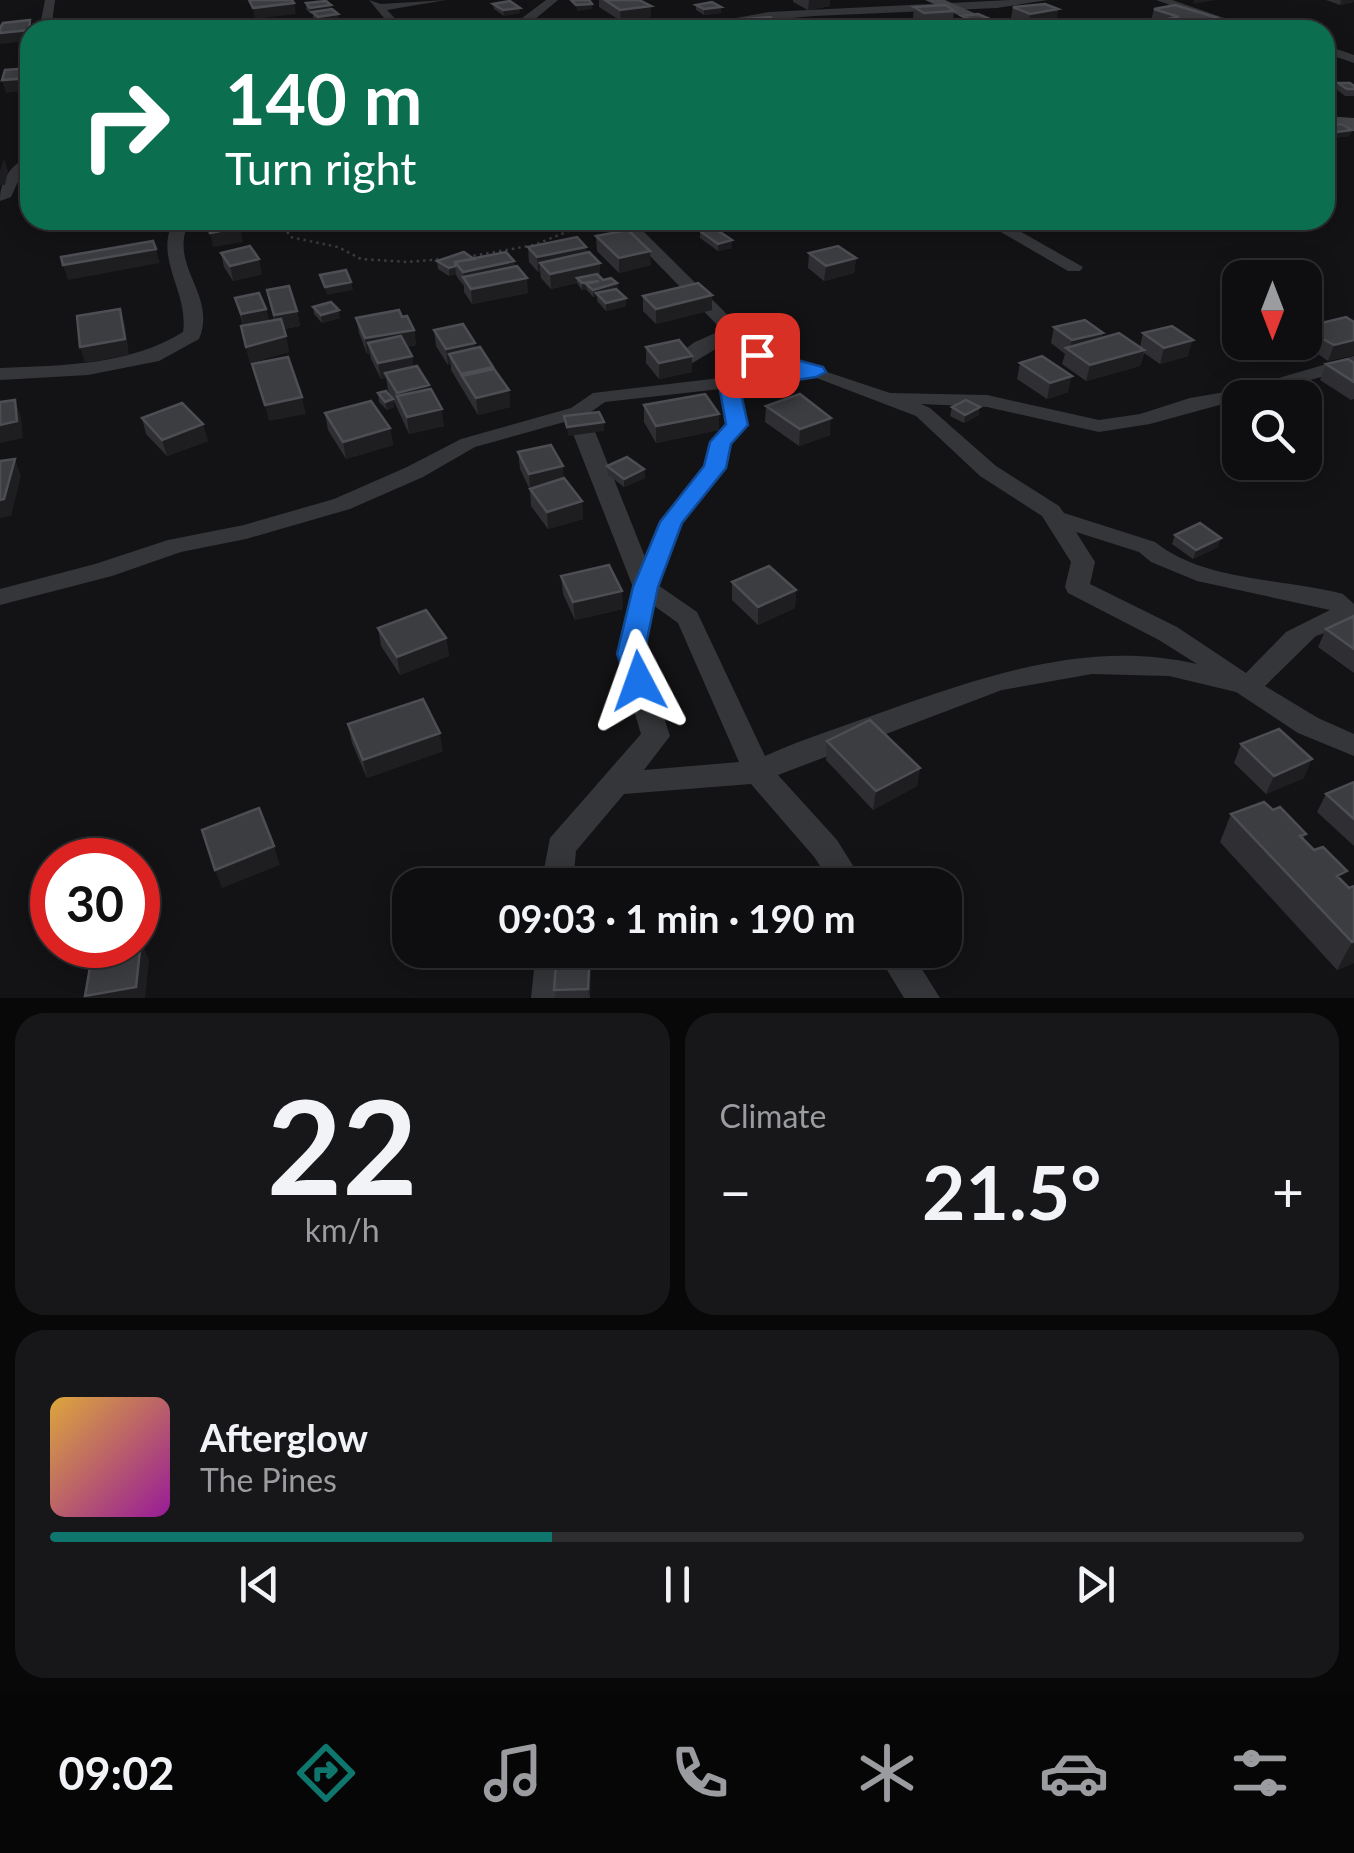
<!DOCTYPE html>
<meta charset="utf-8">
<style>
body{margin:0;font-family:Lato,sans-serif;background:#171719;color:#f1f3f6;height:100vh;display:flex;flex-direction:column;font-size:38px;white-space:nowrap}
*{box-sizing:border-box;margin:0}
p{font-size:32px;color:#9b9c9f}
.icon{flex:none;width:55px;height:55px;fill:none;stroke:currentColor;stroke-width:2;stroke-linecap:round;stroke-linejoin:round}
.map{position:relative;height:998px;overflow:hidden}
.sheet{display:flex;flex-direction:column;gap:15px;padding:15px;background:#080809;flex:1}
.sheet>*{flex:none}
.top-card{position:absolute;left:20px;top:20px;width:1315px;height:210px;border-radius:30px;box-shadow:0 5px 25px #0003,0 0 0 2px #2e2e30;background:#0b6e4f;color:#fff;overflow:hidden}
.needle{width:65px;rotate:180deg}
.buttons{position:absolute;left:1222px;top:260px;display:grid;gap:20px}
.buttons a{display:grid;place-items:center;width:100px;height:100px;border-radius:20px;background:#0e0e10;box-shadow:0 5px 25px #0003,0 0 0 2px #2e2e30;font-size:50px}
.speed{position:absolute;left:30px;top:838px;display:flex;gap:20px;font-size:50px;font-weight:700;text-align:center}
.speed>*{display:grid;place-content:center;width:130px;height:130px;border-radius:50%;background:#0e0e10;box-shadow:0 5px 25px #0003,0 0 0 2px #2e2e30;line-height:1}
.speed .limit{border:15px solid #d22;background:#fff;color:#111}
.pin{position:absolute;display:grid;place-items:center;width:85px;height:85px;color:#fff;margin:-42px;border-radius:20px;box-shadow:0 5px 15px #0006}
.me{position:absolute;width:110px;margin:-55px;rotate:356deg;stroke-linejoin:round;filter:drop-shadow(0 0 8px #0008)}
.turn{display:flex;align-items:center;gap:35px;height:210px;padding:0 40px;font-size:45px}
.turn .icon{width:130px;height:130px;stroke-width:2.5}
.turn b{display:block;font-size:70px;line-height:85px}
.big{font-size:75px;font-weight:700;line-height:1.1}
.sheet .widget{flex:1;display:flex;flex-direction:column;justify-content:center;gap:15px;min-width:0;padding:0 35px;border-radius:30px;background:#171719}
.sheet .dial{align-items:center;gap:0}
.dial b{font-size:130px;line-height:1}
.song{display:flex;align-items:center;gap:30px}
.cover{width:120px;height:120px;border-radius:15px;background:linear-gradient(135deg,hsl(40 70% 55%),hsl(300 70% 35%))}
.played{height:10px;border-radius:5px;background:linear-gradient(90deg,#0f766e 40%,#2e2e30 40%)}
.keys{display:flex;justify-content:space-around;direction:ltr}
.heat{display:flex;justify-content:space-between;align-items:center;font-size:55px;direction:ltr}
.sheet .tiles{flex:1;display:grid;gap:15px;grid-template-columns:1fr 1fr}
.widget:last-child{grid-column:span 2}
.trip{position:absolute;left:392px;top:868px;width:570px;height:100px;border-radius:30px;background:#0e0e10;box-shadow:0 5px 25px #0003,0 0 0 2px #2e2e30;font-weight:700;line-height:100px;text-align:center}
.dock{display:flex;height:160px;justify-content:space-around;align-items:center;background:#060606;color:#9b9c9f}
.dock .icon{width:70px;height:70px}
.dock .current{color:#0f766e}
.dock b{font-size:45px;color:#f1f3f6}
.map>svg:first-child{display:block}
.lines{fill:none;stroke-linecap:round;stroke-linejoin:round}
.path{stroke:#3a3c40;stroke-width:2.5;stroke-dasharray:2.5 4;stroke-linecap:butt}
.minor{fill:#343639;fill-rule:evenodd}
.secondary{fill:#434549;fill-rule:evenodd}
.wall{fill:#2f2f33}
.shaded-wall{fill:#1e1e21}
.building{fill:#3c3d41;stroke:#4c4e53;stroke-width:2.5}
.route{fill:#1a73e8;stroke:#114b97;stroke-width:2.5}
</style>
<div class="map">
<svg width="1354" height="998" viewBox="0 0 1354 998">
<rect width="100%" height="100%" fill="#131315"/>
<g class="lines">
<path class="path" d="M286 220 284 225 290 237 338 247 361 259 407 262 443 259
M467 257 534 245 596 220"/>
<path class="minor" d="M45 0H55L51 30H39Z
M369 0 381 4 446 0 387 10 406 30H394Z
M546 0H558L534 20 549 30H535L522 22V18Z
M1010 0H1047L997 8 814 16 673 29 769 12Z
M1156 0H1172L1259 30H1241Z
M1325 45 1354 55V63L1325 53Z
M30 156V168L21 175 11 197 0 201C0 180 11 164 30 156Z
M174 220H190C166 266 218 293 199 339L159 361 88 375 0 380V368C63 365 128 366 183 332 189 291 153 259 174 220Z
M615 220H632L764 351 890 393 987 395 1099 420 1140 414 1190 398 1237 390 1354 356V368L1150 424 1099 432 987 407 921 404 930 408 996 466 1059 506 1064 513 1155 542C1205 582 1283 578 1343 594L1354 604V623L1316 636 1265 686 1318 718 1354 734V756L1298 733 1236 692 1169 676 1092 674 1002 690 778 775 837 840 865 885H832L815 858 751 784 624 794 576 851 573 885H541L550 838 641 734 617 653 633 587 568 421 475 447 423 477 350 509 246 539 181 552 112 576 0 605V589L95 564 168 540 244 525 334 499 407 467 461 439 571 408 593 393 787 370 750 359 731 340 684 368 683 374 664 372 661 368 664 364 695 342 722 330ZM814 377 916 416 980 476 1042 516 1071 562 1065 587 1068 593 1159 640 1197 664C1090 639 988 675 888 710 847 725 805 738 765 756L697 612 658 585 682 523 726 467 731 444 747 425 739 387ZM720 389 726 424 710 442 704 466 659 522 645 557 588 414 605 402ZM1076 532 1139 552 1151 562 1197 581 1330 610 1286 632 1246 673 1177 627 1090 584 1095 562ZM653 605 678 623 739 762 644 770 670 736 643 653Z
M980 220H1000L1083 267 1080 271H1068Z
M536 950H568L565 998H531Z
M875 950H910L940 998H904Z"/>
<path class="secondary" d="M925 0H945L1012 30H991Z
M1325 116 1354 118V130L1325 128Z"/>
</g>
<path class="wall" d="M599 0H639L651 17 621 21 599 7Z
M793 0H830V6L808 10 793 2Z
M1326 0H1354V2L1340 5Z
M306 3 331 5V9L339 19 319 22 313 18V13L311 14 306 9Z
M493 4 520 13 504 16 494 9Z
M696 5 721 13 704 15 696 10Z
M914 7 954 11 953 22 923 24 913 18Z
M1013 7 1058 9 1056 21 1028 25 1011 18Z
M1154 9 1215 29 1154 30 1156 22 1151 20Z
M962 16 996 30H966L961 28Z
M748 19 777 22V28L755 30 748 25Z
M1338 83 1354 86V96H1345L1336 89Z
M1325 126 1350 136 1334 138 1325 134Z
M669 220H694V226L675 230 669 224Z
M700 231 732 248 718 251 700 238Z
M596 236 651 265 619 273 597 251Z
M528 247H586L587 253 600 263V277L603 280 617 283 618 291 626 306 606 311 597 301V296L593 297 587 290H582L577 283 551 289 541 278 540 271 538 272 529 262Z
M221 253 262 274 233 281 224 267Z
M809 253 856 258 854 273 824 281 808 268Z
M474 259 514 261 515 267 528 293 472 304 464 292V286L457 277 456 274 449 276 438 269 437 261Z
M267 290 297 311 300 326 284 329 289 352 250 363 241 326 243 325 235 298 266 309 269 321 274 320Z
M643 296 712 310 656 324 643 311Z
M313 307 340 318 322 323 314 314Z
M402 317 414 330 416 345 407 347 412 356 413 367 429 389 444 426 409 434 393 399 394 407 387 410 379 402 378 393 393 399 388 390 386 378 381 379 371 359 370 354H367L359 333 356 318Z
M1354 322V355L1328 361 1318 354 1307 357 1288 345 1289 342H1305V327Z
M1054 327 1140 347 1143 333 1188 356 1160 364 1144 353 1140 366 1086 381 1062 364 1065 354 1051 343Z
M434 330 476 348 493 367 509 390 510 407 478 415 451 370V365H448L436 346Z
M646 347 692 356V372L659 379 646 363Z
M1020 363 1068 392 1047 399 1017 379Z
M1354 363V399L1351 400 1320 380 1326 364Z
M644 405 719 430 656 443 644 422Z
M766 406 830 435 799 446 765 422Z
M952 407 979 415 964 423 950 416Z
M325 413 390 428 393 445 346 459 328 430Z
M142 418 208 441 167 456 146 434Z
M518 452 563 479 582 501 583 519 548 529 531 506 530 490 520 469Z
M607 466 644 469 645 478 624 487 608 475Z
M1175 535 1218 547 1193 559 1172 544Z
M561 576 623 609 575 620 563 594Z
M732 582 796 590 795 608 758 625 732 600Z
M1354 616V673L1318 647 1326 629Z
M378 628 446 638 449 656 400 675 381 646Z
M348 724 443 751 367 778 352 743Z
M827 741 920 768 917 786 873 810 826 760Z
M1241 744 1304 778 1266 794 1234 763Z
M1354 782V846L1317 812 1326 794Z
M1273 810 1306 834 1303 839 1349 888 1354 963 1337 970 1220 842 1231 814Z
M557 950H591L590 998H555Z"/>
<path class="shaded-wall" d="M809 0H830V6L808 10Z
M1194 0H1216L1193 4Z
M1341 0H1354V2L1340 5Z
M294 3 296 14 255 19 253 8Z
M592 4 593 9 577 11 576 5Z
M331 5 332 11 311 14 310 8Z
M651 6V17L621 21 620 10Z
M721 7V13L704 15V9Z
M520 8V13L504 16 503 10Z
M1058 9 1056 21 1028 25 1030 14Z
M338 14 339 19 319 22 318 17Z
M1218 18 1215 29 1171 30 1172 27Z
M30 20 33 30H30V41L0 44V33Z
M777 22V28L756 30V25Z
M997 22 996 30H980L981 25Z
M253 26 254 30H229V28Z
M30 78V90L6 93 2 80Z
M1352 130 1350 136 1334 138 1337 132Z
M4 158 8 171 5 185H0V171Z
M298 220H319V223L299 227Z
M687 220H694V226L675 230V223Z
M240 227 243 242 213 247 210 233Z
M732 240V248L718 251V244Z
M586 247 587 262 540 263V271L538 272 537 257Z
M156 249 160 263 68 280 63 265Z
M650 251 651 265 619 273V258Z
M856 258 854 273 824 281 826 266Z
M259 259 262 274 233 281 230 266Z
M514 261 515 276 464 278 463 272Z
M600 263V278H577V283L551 289 550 274Z
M455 266 456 274 449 276V268Z
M527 278 528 293 472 304 471 289Z
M599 281 617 283 618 291 596 293 597 296 593 297V290L586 284 587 290H582V283Z
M351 282 353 290 327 295 325 287Z
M712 295V310L656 324V309Z
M626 298V306L606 311V303Z
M120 309 125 325 129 355 85 363 80 347Z
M266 309 270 325 245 330 241 314Z
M339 310 340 318 322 323 321 315Z
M297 311 300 326 277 330 274 315Z
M414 330 416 345 373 353 368 343 370 354H367L365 338Z
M1103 333 1099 349 1069 351 1072 340Z
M286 336 289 352 250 363 246 347Z
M1323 339 1318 354 1307 357 1312 341Z
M1193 340 1188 356 1160 364 1164 348Z
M1354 340V355L1328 361 1334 345Z
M475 343 477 359 449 354 451 365H448L446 349Z
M1144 350 1140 366 1086 381 1090 365Z
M412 356 414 372 385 373 386 378 381 379 378 363Z
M692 356V372L659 379V363Z
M1072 376 1068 392 1047 399 1050 383Z
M429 385 431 402 397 397V393Z
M509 390 510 407 478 415 476 398Z
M302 397 306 414 269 421 265 405Z
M393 399 394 407 387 410 385 402Z
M15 400 21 417 23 438 0 443V425Z
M980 407 979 415 964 423 965 415Z
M442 409 444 426 409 434 407 417Z
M719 414V430L656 443V426Z
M831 418 830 435 799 446 800 429Z
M604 422V431L568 436 567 427Z
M203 424 208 441 167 456 162 440Z
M390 428 393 445 346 459 343 442Z
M15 459 21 476 11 516 0 518V500Z
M563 466 564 483 530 491 529 474Z
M644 469 645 478 624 487V479Z
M582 501 583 519 548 529 547 512Z
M1221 538 1218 547 1193 559 1196 550Z
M796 590 795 608 758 625V607Z
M622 591 623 609 575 620 573 602Z
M446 638 449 656 400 675 397 657Z
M440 733 443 751 367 778 363 760Z
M1312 759 1304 778 1266 794 1274 776Z
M920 768 917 786 873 810 876 791Z
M274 846 280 865 222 888 215 870Z
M141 941 149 960 145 998H86L85 996Z
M1354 941V963L1337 970 1352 942Z
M590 950 592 958 589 998 588 989Z"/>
<path class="building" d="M249 0H292L294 3 253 8Z
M571 0H589L592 4 576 5Z
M605 0H639L651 6 620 10Z
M326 1 331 5 310 8 306 3Z
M510 1 520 8 503 10 493 4Z
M712 2 721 7 704 9 696 5Z
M1045 4 1058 9 1030 14 1013 7Z
M946 5 954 11 924 13 914 7Z
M1175 5 1218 18 1172 27 1156 21 1179 17 1154 9Z
M332 9 338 14 318 17 312 12Z
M978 14 997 22 981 25 962 16Z
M770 17 777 22 756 25 748 19Z
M30 20 29 30 0 33V28L3 23Z
M252 21 253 26 229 28V23Z
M274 26 276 30 254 29Z
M30 68V78L2 80 5 70Z
M1338 83H1350L1354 86V89H1347Z
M1341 124 1352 130 1337 132 1325 127Z
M216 220H237L240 227 210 233 206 222Z
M714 228 732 240 718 244 700 231Z
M628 230 650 251 619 258 596 236Z
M577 237 586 247 537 257 528 247Z
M153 241 156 249 63 265 61 257Z
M250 246 259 259 230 266 221 253Z
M838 246 856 258 826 266 809 253Z
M464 252 474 259 455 262V266L449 268 437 261Z
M506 252 514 261 463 272 455 262Z
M589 252 600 263 550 274 540 263Z
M517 266 527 278 471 289 463 277Z
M346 270 351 282 325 287 320 275Z
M597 274 603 280 611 278 617 283 593 290 586 284 599 281 582 283 577 278Z
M698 283 712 295 656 309 643 296Z
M289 286 297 311 274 315 267 290Z
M616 289 626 298 606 303 596 293Z
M259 293 266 309 241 314 235 298Z
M331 302 339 310 321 315 313 307Z
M120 309 125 339 80 347 77 316Z
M399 310 402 317 407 316 414 330 365 338 356 318Z
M1346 317 1354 322V340L1334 345 1323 339 1312 341 1305 337V327Z
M281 319 286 336 246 347 241 326Z
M1085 320 1103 333 1072 340 1054 327Z
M463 324 475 343 446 349 434 330Z
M1172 326 1193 340 1164 348 1143 333Z
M1119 333 1144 350 1090 365 1066 348Z
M401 336 412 356 378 363 368 343Z
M679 340 692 356 659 363 646 347Z
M480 347 493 367 461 374 449 354Z
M1042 356 1072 376 1050 383 1020 363Z
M288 357 302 397 265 405 252 364Z
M1348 359 1354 363V382L1326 364Z
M417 366 429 385 397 393 385 373Z
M494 369 509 390 476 398 462 376Z
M431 389 442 409 407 417 397 396Z
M386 391 393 399 385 402 378 393Z
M705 394 719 414 656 426 644 405Z
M800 394 831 418 800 429 766 406Z
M15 400 17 421 0 425V402Z
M966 400 980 407 965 415 952 407Z
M371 401 390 428 343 442 325 413Z
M182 403 203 424 162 440 142 418Z
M599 412 604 422 567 427 564 416Z
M551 445 563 466 529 474 518 452Z
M627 457 644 469 624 479 607 466Z
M15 459 4 499 0 500V461Z
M564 478 582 501 547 512 530 489Z
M1200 523 1221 538 1196 550 1175 535Z
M609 565 622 591 573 602 561 576Z
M769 566 796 590 758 607 732 582Z
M426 610 446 638 397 657 378 628Z
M1354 616V649L1326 629Z
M423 699 440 733 363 760 348 724Z
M870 720 920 768 876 791 827 741Z
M1279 729 1312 759 1274 776 1241 744Z
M1354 782V819L1326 794Z
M1264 802 1273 810 1280 807 1306 834 1300 836 1314 850 1323 847 1347 871 1337 876 1349 888 1354 886V941L1352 942 1231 814Z
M259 808 274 846 215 870 202 830Z
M141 941 136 987 85 996 93 950 119 945H138V942Z
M557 950H590L588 989 554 990Z"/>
<path class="route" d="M757 349 823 367 826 372 816 377 740 389 748 425 731 444 726 468 682 523 658 587 644 654 652 681 648 688H629L617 654 633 587 660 522 704 466 710 442 726 424 719 385 729 379 788 370 750 359 748 355Z"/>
</svg>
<div class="buttons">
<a><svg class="needle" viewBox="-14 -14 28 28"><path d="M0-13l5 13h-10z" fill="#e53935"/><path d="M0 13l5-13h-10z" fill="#9b9c9f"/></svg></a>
<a><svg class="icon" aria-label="search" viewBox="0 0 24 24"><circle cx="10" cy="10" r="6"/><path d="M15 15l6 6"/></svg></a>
</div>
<div class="speed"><div class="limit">30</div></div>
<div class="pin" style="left:757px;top:355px;background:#d93025"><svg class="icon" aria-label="arrive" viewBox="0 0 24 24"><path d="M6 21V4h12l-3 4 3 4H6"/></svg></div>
<svg class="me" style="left:639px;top:681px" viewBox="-20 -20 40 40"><path d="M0-17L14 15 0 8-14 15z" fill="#1a73e8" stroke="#fff" stroke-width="4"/></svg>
<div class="trip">09:03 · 1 min · 190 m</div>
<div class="top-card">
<div class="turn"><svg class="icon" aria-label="right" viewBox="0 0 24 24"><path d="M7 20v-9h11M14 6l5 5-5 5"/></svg><div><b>140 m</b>Turn right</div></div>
</div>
</div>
<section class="sheet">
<div class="tiles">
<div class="widget dial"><b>22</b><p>km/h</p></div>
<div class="widget"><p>Climate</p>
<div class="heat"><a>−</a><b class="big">21.5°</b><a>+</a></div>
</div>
<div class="widget">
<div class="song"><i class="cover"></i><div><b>Afterglow</b><p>The Pines</p></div></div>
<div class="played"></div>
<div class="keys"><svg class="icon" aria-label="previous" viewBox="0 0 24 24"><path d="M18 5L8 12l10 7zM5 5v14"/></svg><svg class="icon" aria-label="pause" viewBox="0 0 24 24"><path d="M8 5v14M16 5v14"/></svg><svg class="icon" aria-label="next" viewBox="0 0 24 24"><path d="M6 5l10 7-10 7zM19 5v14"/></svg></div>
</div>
</div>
</section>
<nav class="dock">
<b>09:02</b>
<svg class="icon current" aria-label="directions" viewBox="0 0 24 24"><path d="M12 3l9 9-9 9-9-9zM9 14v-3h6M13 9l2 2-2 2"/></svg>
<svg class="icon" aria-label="music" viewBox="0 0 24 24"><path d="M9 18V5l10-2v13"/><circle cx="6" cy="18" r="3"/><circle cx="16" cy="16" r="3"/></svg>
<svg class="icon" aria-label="phone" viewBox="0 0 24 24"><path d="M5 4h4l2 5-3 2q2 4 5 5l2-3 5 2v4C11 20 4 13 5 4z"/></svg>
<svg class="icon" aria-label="climate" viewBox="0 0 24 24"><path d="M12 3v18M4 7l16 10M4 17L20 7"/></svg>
<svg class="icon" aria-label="car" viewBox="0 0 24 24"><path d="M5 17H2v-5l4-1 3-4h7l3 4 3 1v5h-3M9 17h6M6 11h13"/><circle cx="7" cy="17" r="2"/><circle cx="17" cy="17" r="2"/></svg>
<svg class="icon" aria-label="filters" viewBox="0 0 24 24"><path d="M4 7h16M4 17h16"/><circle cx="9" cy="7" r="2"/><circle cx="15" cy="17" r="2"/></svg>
</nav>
